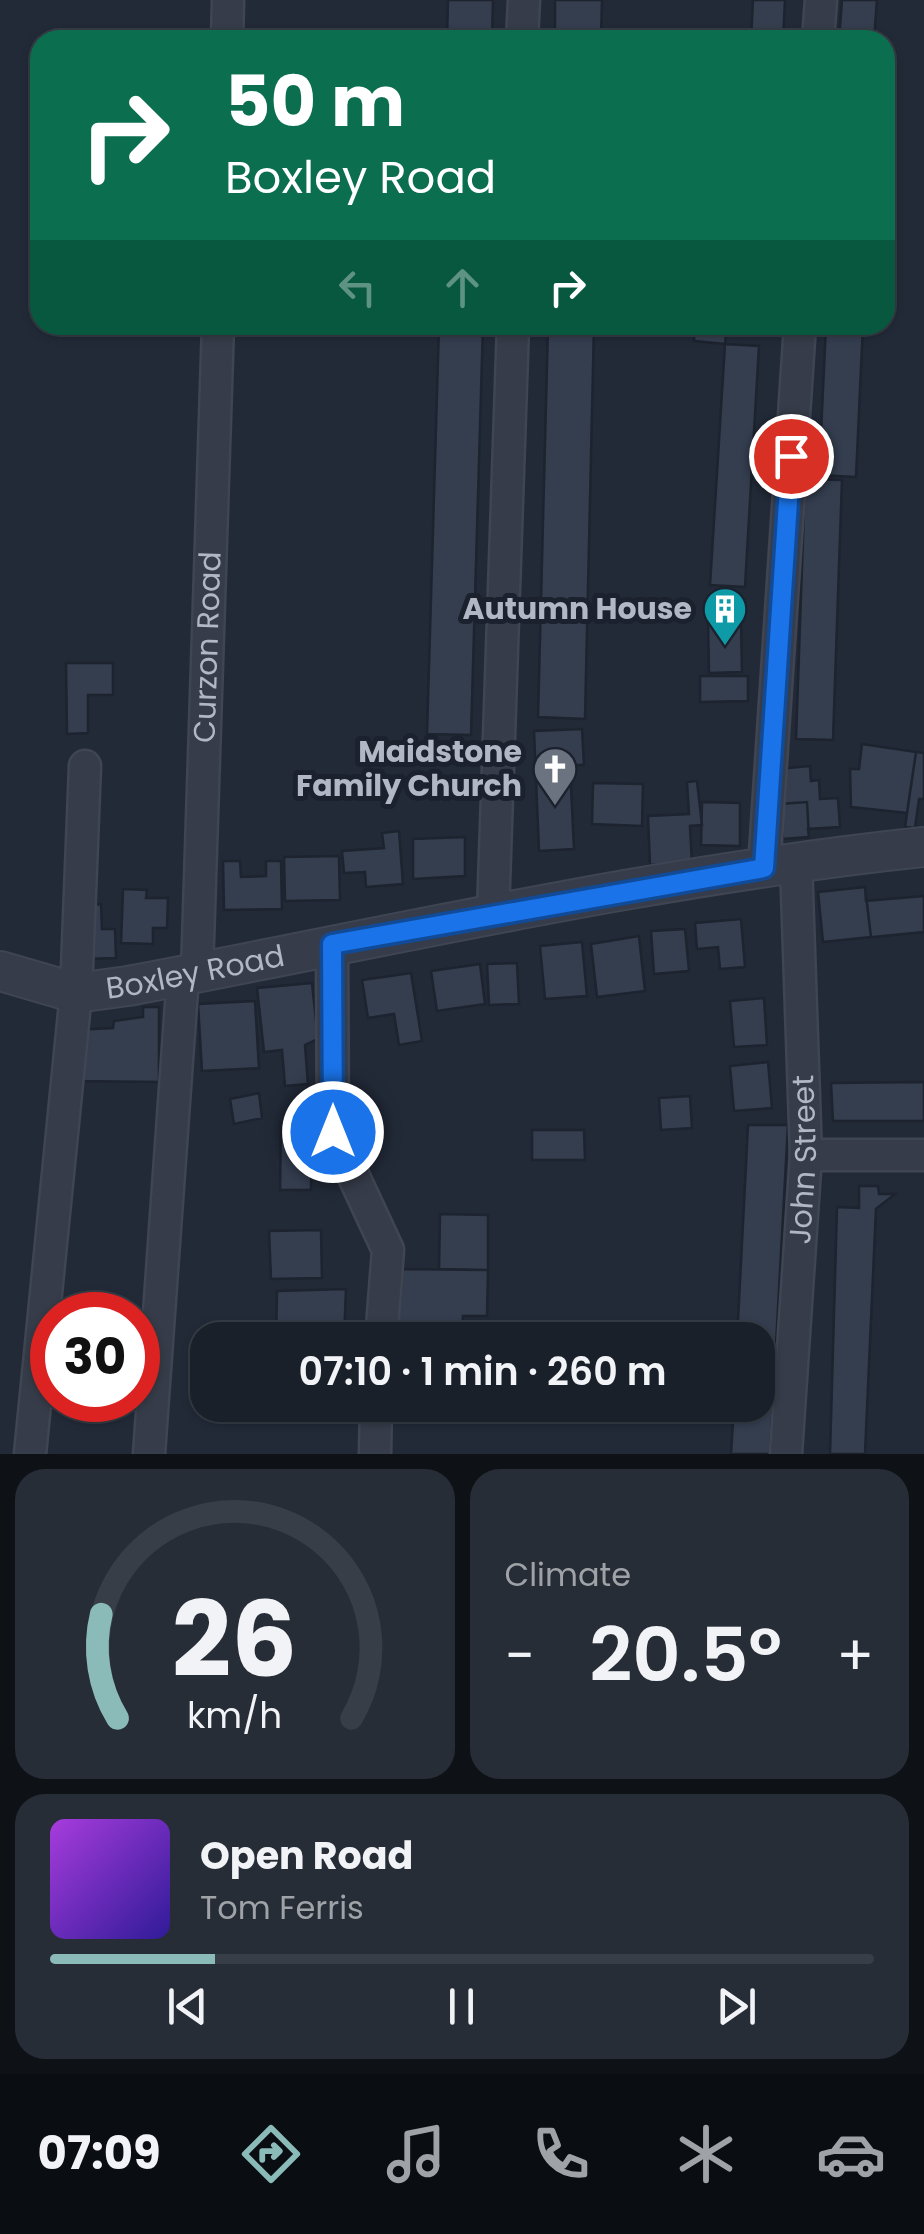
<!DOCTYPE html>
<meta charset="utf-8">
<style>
body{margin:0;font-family:Poppins,sans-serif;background:#272d36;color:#f1f3f6;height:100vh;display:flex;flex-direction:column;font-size:38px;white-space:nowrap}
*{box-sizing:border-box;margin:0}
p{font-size:32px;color:#9fa3a8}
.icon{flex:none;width:55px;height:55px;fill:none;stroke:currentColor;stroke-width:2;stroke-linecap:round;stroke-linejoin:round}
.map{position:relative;height:1454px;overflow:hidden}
.sheet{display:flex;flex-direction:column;gap:15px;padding:15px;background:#0e1217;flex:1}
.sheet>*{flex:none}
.hud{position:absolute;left:30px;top:30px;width:865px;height:305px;border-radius:30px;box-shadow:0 2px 8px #0004,0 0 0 2px #383e47;background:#0b6e4f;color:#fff;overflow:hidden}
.speed{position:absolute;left:30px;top:1292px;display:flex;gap:20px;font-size:50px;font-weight:700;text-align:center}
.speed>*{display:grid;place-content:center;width:130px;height:130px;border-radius:50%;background:#1a202a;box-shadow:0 2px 8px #0004,0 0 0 2px #383e47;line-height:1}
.speed .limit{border:15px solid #d22;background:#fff;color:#111}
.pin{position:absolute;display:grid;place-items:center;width:85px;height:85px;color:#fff;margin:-42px;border:5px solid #fff;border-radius:50%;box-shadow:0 2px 10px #0007}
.me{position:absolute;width:110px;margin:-55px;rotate:0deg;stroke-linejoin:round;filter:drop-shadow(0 0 8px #0008)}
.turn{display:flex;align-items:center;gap:35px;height:210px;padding:0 30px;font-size:45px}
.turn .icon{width:130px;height:130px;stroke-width:2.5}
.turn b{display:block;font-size:70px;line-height:85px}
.lanes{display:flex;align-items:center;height:95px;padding:0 30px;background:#0003;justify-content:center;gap:50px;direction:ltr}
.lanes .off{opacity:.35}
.big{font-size:75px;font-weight:600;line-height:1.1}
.sheet .card{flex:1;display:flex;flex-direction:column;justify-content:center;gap:15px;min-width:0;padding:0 35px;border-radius:30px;background:#272d36}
.sheet .dial{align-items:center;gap:0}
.dial svg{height:260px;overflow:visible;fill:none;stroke:#383e47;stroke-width:7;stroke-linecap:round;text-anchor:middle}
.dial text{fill:#f1f3f6;stroke:none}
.song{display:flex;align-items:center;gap:30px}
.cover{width:120px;height:120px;border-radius:15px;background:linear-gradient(135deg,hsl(280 70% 55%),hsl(250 70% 35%))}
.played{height:10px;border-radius:5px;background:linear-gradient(90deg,#8bbbb9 20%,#383e47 20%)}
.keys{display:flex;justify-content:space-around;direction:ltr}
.heat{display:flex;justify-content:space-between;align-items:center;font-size:55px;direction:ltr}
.sheet .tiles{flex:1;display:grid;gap:15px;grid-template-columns:1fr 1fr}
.card:last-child{grid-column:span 2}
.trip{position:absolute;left:190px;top:1322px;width:585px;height:100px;border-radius:30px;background:#1a202a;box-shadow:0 2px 8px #0004,0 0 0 2px #383e47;font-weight:600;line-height:100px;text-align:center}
.tab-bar{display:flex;height:160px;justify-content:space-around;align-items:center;background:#0a0d11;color:#9fa3a8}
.tab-bar .icon{width:70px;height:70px}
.tab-bar .on{color:#8bbbb9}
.tab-bar b{font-size:45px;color:#f1f3f6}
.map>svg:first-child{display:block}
.building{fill:#343e4f;stroke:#1d232f;stroke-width:2.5}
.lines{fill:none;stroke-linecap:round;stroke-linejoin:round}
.minor-casing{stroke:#3f4552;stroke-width:35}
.tertiary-casing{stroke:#3f4552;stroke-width:42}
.minor{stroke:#363c49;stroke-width:30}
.tertiary{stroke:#363c49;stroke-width:38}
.route-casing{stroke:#114b97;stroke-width:25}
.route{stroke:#1a73e8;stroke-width:18}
.labels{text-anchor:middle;stroke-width:10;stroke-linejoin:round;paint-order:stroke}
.poi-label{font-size:30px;font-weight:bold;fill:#b1b7c5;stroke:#1b212d;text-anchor:end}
.street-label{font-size:30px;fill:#b1b7c5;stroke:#1b212d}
</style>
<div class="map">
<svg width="924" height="1454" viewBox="0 0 924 1454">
<rect width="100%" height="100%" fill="#222a38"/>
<path class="building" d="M448 0H493L492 40H447Z
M555 0H602L601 40H555Z
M753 0H785L783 40H751Z
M842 0H877L874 40H839Z
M439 325H483L471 735 427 734Z
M548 325H594L585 719 538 717Z
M695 325H727L725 344 694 341Z
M826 325H863L856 477 819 475Z
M725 344 759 346 745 587 710 585Z
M805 479 842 480 833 740 796 739Z
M741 621 742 672 709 673 708 623Z
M66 663H113V695H88V733L67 734Z
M700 676H748V701L700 702Z
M582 729 584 765H570L574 849 539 851 534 731Z
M862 744 916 752 907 813 851 807 850 769H859Z
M916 752 924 753V799H919L915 828 905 827Z
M810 766 811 781 819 780 820 799 838 798 840 827 808 829 809 837 783 839 777 769Z
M697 781 702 825 690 826 692 863 650 865 648 816 689 814 687 782Z
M593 783 643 784 642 826 592 824Z
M702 802 740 803V846L701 845Z
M807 802 809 837 783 839 780 804Z
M399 831 403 884 366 887 365 872 344 873 342 851 384 848 382 833Z
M465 837V876L413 879V839Z
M339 856 340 900 285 901 284 857Z
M223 861H240L241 877 266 876V861H281L282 909 224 910Z
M865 887 866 901 924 896V932L823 942 818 892Z
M865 887 871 937 823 942 818 892Z
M123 889 147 890 146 898H168L167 928H153V944L121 943Z
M101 904 102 929H115L116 958 86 959 83 905Z
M741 919 745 967 720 969 718 947 697 949 695 923Z
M685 929 689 971 654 974 651 931Z
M639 936 645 991 597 997 591 944Z
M582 942 587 996 545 999 540 946Z
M517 963 519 1004 489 1005 487 964Z
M480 964 485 1004 437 1011 431 971Z
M411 973 422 1041 399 1045 394 1014 368 1018 362 980Z
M312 983 318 1039 305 1045 308 1084 285 1086 282 1050 264 1052 257 988Z
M764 998 767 1045 734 1047 730 1001Z
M255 1001 259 1068 202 1071 198 1004Z
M143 1007H159V1082L74 1081V1030L113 1028 114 1021 143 1017Z
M768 1062 772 1108 734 1111 730 1066Z
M924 1082V1121H833L831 1083Z
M259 1093 262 1118 234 1124 230 1099Z
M690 1096 692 1128 661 1130 659 1098Z
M281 1123 312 1124 311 1190H280Z
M748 1125H788L770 1454H731L734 1405H758V1340H737Z
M532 1130H584L585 1160H532Z
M859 1186H878L879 1194H895L876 1209 865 1454H830L837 1207 859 1208Z
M440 1214 488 1215V1270L439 1269Z
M321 1230 322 1278 271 1279 269 1231Z
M392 1269 488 1270 487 1316H463L462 1340H391Z
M346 1289 344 1340H276L277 1291Z"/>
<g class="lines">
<g class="minor-casing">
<g id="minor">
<path d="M227 40 228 0"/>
<path d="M522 40 524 0"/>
<path d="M818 40 821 0"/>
<path d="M764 868 800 325"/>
<path d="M493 913 513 325"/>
<path d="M332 945 333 1132 388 1250 381 1340"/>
<path id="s1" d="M197 972 218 325"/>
<path d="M806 1155H924"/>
<path d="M30 1454 76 993 85 766"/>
<path d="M149 1454 183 976"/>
<path d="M375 1454 376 1405"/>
<path id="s2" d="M786 1454 806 1155 796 863"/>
</g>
</g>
<g class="tertiary-casing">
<g id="tertiary">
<path id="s3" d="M0 971 76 993 128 986C392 936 656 875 924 847"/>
</g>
</g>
<use href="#minor" class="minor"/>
<use href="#tertiary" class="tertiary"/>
</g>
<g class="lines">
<g class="route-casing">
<path id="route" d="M333 1132 332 944 764 868 791 456"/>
</g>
<use href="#route" class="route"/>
</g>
<defs>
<g id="building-pin" transform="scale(2.25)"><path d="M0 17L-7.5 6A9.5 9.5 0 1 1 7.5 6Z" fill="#0f9aa8" stroke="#1b212d"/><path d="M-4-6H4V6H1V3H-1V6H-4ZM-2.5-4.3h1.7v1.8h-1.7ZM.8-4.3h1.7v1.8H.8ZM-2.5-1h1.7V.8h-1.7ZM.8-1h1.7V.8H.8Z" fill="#fff"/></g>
<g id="church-pin" transform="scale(2.25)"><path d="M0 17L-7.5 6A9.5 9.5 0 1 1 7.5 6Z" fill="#6b7280" stroke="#1b212d"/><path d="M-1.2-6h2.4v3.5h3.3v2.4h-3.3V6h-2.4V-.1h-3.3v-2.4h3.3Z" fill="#fff"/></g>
</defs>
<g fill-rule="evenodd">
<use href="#building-pin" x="725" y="609"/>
<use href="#church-pin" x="555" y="769"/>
</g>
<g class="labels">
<g class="poi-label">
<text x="692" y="619">Autumn House</text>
<text x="522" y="762">Maidstone<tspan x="522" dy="34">Family Church</tspan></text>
</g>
<g class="street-label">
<text dy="10" stroke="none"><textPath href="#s1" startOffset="325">Curzon Road</textPath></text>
<text dy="10" stroke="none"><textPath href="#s3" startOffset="200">Boxley Road</textPath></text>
<text dy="10" stroke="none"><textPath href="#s2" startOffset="295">John Street</textPath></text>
</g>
</g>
</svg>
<div class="speed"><div class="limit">30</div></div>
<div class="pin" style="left:791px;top:456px;background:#d93025"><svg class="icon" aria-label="arrive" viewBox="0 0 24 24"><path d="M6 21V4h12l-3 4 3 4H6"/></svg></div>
<svg class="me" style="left:333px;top:1132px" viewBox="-20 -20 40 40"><circle r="17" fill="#1a73e8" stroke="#fff" stroke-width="3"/><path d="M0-11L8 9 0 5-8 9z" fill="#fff"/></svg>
<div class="trip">07:10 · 1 min · 260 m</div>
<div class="hud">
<div class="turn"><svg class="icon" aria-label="right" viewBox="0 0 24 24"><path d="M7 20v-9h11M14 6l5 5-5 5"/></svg><div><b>50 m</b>Boxley Road</div></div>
<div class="lanes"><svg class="icon off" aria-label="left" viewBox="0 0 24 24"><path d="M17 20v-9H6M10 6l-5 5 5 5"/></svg><svg class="icon off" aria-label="ahead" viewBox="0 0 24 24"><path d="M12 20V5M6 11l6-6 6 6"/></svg><svg class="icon" aria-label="right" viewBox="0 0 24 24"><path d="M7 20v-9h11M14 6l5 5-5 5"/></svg></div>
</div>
</div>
<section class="sheet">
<div class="tiles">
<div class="card dial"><svg viewBox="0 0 100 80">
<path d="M14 69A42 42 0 1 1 86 69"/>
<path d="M14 69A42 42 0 0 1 9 37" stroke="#8bbbb9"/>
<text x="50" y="56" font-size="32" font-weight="700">26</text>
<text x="50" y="72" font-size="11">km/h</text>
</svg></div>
<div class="card"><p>Climate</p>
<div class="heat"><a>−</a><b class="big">20.5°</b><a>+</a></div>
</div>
<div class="card">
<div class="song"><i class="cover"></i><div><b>Open Road</b><p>Tom Ferris</p></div></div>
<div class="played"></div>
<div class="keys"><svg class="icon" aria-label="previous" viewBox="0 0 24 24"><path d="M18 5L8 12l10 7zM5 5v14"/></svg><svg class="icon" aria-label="pause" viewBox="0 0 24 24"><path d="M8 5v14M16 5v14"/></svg><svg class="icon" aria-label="next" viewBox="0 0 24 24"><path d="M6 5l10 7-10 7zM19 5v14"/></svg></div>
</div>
</div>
</section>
<nav class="tab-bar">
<b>07:09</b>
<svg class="icon on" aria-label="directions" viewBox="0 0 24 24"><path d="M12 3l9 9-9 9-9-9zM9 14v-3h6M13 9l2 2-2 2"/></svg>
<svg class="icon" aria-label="music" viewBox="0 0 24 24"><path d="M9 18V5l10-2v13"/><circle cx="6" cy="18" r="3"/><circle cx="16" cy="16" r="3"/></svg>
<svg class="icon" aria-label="phone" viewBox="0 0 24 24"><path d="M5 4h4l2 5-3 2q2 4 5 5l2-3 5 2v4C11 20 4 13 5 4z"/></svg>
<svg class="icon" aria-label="climate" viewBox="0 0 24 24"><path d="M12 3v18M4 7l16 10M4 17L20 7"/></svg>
<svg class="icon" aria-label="car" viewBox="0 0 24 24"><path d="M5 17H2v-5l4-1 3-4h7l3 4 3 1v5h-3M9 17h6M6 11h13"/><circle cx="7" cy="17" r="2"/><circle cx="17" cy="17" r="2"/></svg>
</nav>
